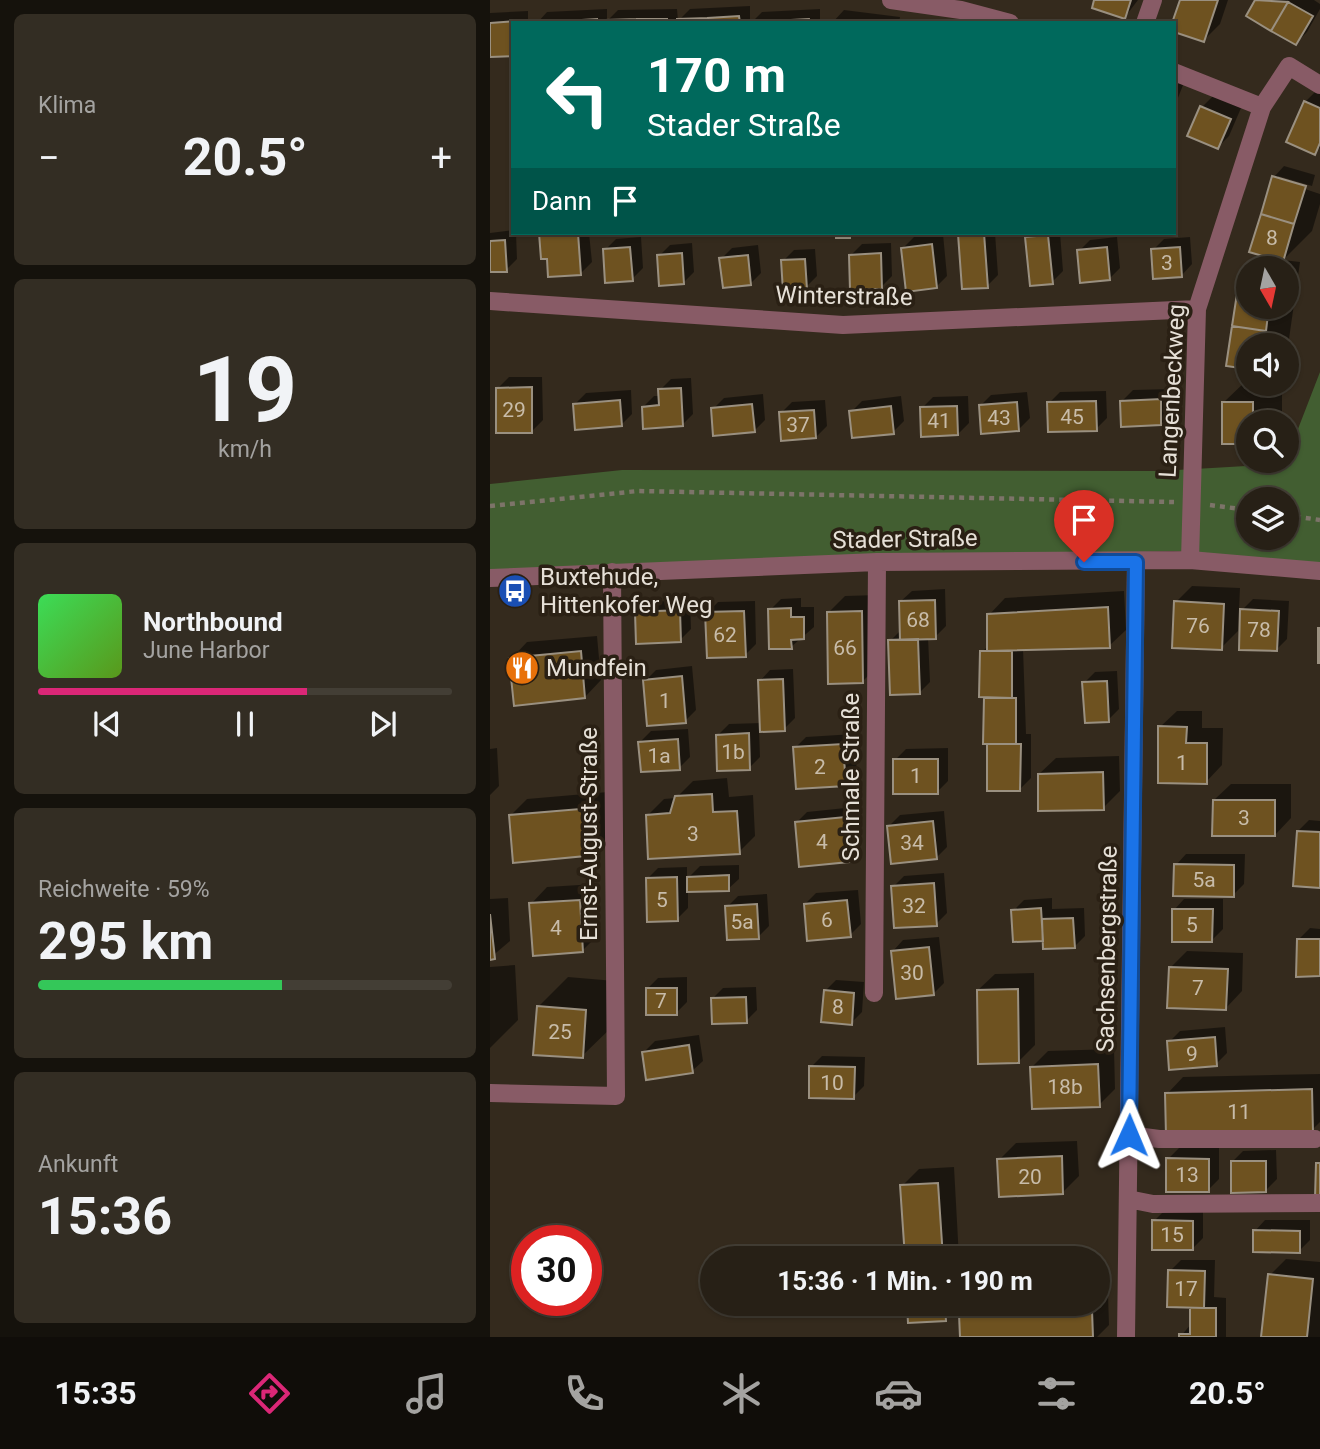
<!DOCTYPE html>
<html lang="de">
<meta charset="utf-8">
<style>
body{margin:0;font-family:Roboto,sans-serif;background:#332d23;color:#f1f3f6;height:100vh;display:flex;flex-direction:column;font-size:26px;white-space:nowrap}
*{box-sizing:border-box;margin:0}
p{font-size:23px;color:#a4a3a1}
.icon{flex:none;width:38px;height:38px;fill:none;stroke:currentColor;stroke-width:2;stroke-linecap:round;stroke-linejoin:round}
.map{position:relative;flex:1;overflow:hidden}
.side{display:flex;flex-direction:column;gap:14px;padding:14px;background:#15120c;width:490px}
.side>*{flex:none}
.top-card{position:absolute;left:21px;top:21px;width:665px;height:214px;border-radius:0px;box-shadow:0 2px 5px #0004,0 0 0 2px #433e35;background:#00695c;color:#fff;overflow:hidden}
.needle{width:46px;rotate:171deg}
.buttons{position:absolute;left:746px;top:256px;display:grid;gap:14px}
.buttons a{display:grid;place-items:center;width:63px;height:63px;border-radius:50%;background:#272016;box-shadow:0 2px 5px #0004,0 0 0 2px #433e35;font-size:35px}
.speed{position:absolute;left:21px;top:1225px;display:flex;gap:14px;font-size:35px;font-weight:700;text-align:center}
.speed>*{display:grid;place-content:center;width:91px;height:91px;border-radius:50%;background:#272016;box-shadow:0 2px 5px #0004,0 0 0 2px #433e35;line-height:1}
.speed .limit{border:10px solid #d22;background:#fff;color:#111}
.pin{position:absolute;display:grid;place-items:center;width:60px;height:60px;color:#fff;margin:-72px -30px;border-radius:50% 50% 50% 0;rotate:-45deg;box-shadow:0 0 7px #0007}
.pin .icon{rotate:45deg}
.me{position:absolute;width:77px;margin:-38px;rotate:1deg;stroke-linejoin:round;filter:drop-shadow(0 0 5px #0008)}
.turn{display:flex;align-items:center;gap:24px;height:147px;padding:0 21px;font-size:32px}
.turn .icon{width:91px;height:91px;stroke-width:2.5}
.turn b{display:block;font-size:49px;line-height:60px}
.then{display:flex;align-items:center;height:66px;padding:0 21px;background:#0003;gap:14px;font-size:26px}
.big{font-size:52px;font-weight:700;line-height:1.1}
.side .tile{flex:1;display:flex;flex-direction:column;justify-content:center;gap:10px;min-width:0;padding:0 24px;border-radius:10px;background:#332d23}
.side .dial{align-items:center;gap:0}
.dial b{font-size:91px;line-height:1}
.song{display:flex;align-items:center;gap:21px}
.cover{width:84px;height:84px;border-radius:10px;background:linear-gradient(135deg,hsl(130 70% 55%),hsl(90 70% 35%))}
.played{height:7px;border-radius:4px;background:linear-gradient(90deg,#db2777 65%,#433e35 65%)}
.keys{display:flex;justify-content:space-around;direction:ltr}
.heat{display:flex;justify-content:space-between;align-items:center;font-size:38px;direction:ltr}
.charge{height:10px;border-radius:5px;background:linear-gradient(90deg,#34c759 59%,#433e35 0)}
.trip{position:absolute;left:210px;top:1246px;width:410px;height:70px;border-radius:35px;background:#272016;box-shadow:0 2px 5px #0004,0 0 0 2px #433e35;font-weight:700;line-height:70px;text-align:center}
.tabs{display:flex;height:112px;justify-content:space-around;align-items:center;background:#100d09;color:#a4a3a1}
.tabs .icon{width:49px;height:49px}
.tabs .selected{color:#db2777}
.tabs b{font-size:32px;color:#f1f3f6}
main{display:flex;flex:1;min-height:0}
.map>svg:first-child{display:block}
.forest{fill:#425e31;fill-rule:evenodd}
.shadow{fill:#0007}
.building{fill:#6e5220;stroke:#9a9080;stroke-width:2}
.lines{fill:none;stroke-linecap:round;stroke-linejoin:round}
.path{stroke:#7d7469;stroke-width:4.5;stroke-dasharray:5 5;stroke-linecap:butt}
.minor{stroke:#885b66;stroke-width:18}
.route-casing{stroke:#114b97;stroke-width:18}
.route{stroke:#1a73e8;stroke-width:12}
.labels{text-anchor:middle;stroke-width:7;stroke-linejoin:round;paint-order:stroke}
.number-label{font-size:21px;fill:#c8bca9}
.street-label{font-size:24px;fill:#e6e0d7;stroke:#2a2014}
.poi-label{font-size:24px;fill:#e6e0d7;stroke:#2a2014;text-anchor:start}
</style>
<main>
<section class="side">
<div class="tile"><p>Klima</p>
<div class="heat"><a>−</a><b class="big">20.5°</b><a>+</a></div>
</div>
<div class="tile dial"><b>19</b><p>km/h</p></div>
<div class="tile">
<div class="song"><i class="cover"></i><div><b>Northbound</b><p>June Harbor</p></div></div>
<div class="played"></div>
<div class="keys"><svg class="icon" aria-label="previous" viewBox="0 0 24 24"><path d="M18 5L8 12l10 7zM5 5v14"/></svg><svg class="icon" aria-label="pause" viewBox="0 0 24 24"><path d="M8 5v14M16 5v14"/></svg><svg class="icon" aria-label="next" viewBox="0 0 24 24"><path d="M6 5l10 7-10 7zM19 5v14"/></svg></div>
</div>
<div class="tile"><p>Reichweite · 59%</p><b class="big">295 km</b><div class="charge"></div></div>
<div class="tile"><p>Ankunft</p><b class="big">15:36</b></div>
</section>
<div class="map">
<svg width="830" height="1337" viewBox="0 0 830 1337">
<rect width="100%" height="100%" fill="#342a1d"/>
<path class="forest" d="M830 372V564L683 551 0 570V484L132 470 670 471 792 464 796 460ZM758 499H796V537H758Z"/>
<path class="shadow" d="M606 0H648L635 17Z
M692 0H738L730 24 714 40Z
M767 0H824L830 4V9L817 32 806 43 758 16Z
M260 6V23H47L57 12 117 9V21L128 10 187 9 188 21 200 9Z
M330 9V23H261L272 12Z
M354 10 410 17 409 23H342Z
M38 11V23H23L0 55V13Z
M435 19 467 23H431Z
M684 76 695 80 684 108Z
M826 91 830 92V148L824 153 815 102Z
M723 96 751 108 739 136 728 147 699 135 712 107Z
M794 166 825 175 822 186 788 176V180L830 194V204L822 231 793 260 810 262 799 339 793 345H758L749 287 758 279V306H796V268H769L780 257 784 177Z
M23 230 26 233 27 259 16 270 0 271V233Z
M51 233H99L102 262 91 273 53 257Z
M471 233H505L508 275 497 286Z
M542 233H570L573 271 562 282 537 237Z
M453 234 457 276 446 287 413 248 424 237Z
M151 237 153 268 142 279 115 250 126 239Z
M627 237 630 268 619 279 589 251 600 240Z
M700 237 702 264 692 275 663 250 674 239Z
M202 243 204 272 193 283 169 256 180 245Z
M401 243 402 276 391 287 361 255 372 244Z
M268 245 271 273 260 284 231 259 242 248Z
M325 249 327 276 316 287 293 261 304 250Z
M19 377H52L53 420 42 431 8 388Z
M201 378 203 414 192 425 153 407 164 396H170V390L181 379Z
M758 379V383H792V413L783 422H758L734 402Z
M681 389 682 413 671 424 632 401 643 390Z
M141 390 142 414 131 425 85 404 96 393Z
M616 391 617 418 606 429 559 403 570 392Z
M537 392 540 418 529 429 490 406 501 395Z
M273 394 275 420 264 431 223 409 234 398Z
M411 396 414 421 403 432 361 412 372 401Z
M478 396 479 423 468 434 432 408 443 397Z
M335 400 337 426 326 437 291 413 302 402Z
M702 586 750 588 748 631 731 648 686 602Z
M455 589 456 626 445 637H438L440 682 429 693 400 641 412 629 411 601 422 591Z
M634 591 636 630 619 646 533 648 536 734H541V778L530 789H498L492 652 499 645V615L515 598Z
M388 595 389 665 372 682 339 612 355 596Z
M311 598V607H324V627L301 647 280 610 291 599Z
M763 599 799 601 797 639 786 650 752 610Z
M200 600 201 629 190 640 146 613 157 602Z
M265 601 266 644 255 655 217 613 228 602Z
M107 636 111 680 95 697 21 659 37 642Z
M202 666 206 710 195 721 155 681 166 670Z
M303 669 305 718 294 729 269 730 270 757 259 768 228 735 239 724 271 723 270 681 280 670Z
M627 671 629 709 618 720 594 683 605 672Z
M687 711H712V728H733L732 765 716 782 670 727Z
M198 729 200 757 189 768 150 742 161 731Z
M364 734 367 773 356 784 305 748 316 737Z
M7 748 9 786 0 795V749Z
M458 748V781L447 792 405 760 416 749Z
M629 756 630 791 613 808 549 774 566 758Z
M237 778 239 797 263 795 265 836 249 852 158 815 174 799 186 798 203 781Z
M741 784H801V818L785 835 724 800Z
M118 792 122 837 105 853 20 816 37 799Z
M365 807 370 850 359 861 306 823 317 812Z
M454 811 457 847 446 858 399 826 410 815Z
M819 820 830 821V886L805 885 808 831Z
M696 854H755L754 884 743 895 686 865Z
M249 865V879L238 889 198 891V908L187 919 157 879 168 868 197 867V879L210 866Z
M454 873 457 913 446 924 403 887 414 876Z
M105 884 109 934 92 951 41 904 57 887Z
M368 890 371 924 360 935 315 904 326 893Z
M277 894 279 926 268 937 237 907 248 896Z
M18 898 20 941 0 958V899Z
M562 898V909L594 908 595 936 584 947 555 939 523 911 534 900Z
M694 899H733V929L722 940 684 910Z
M820 928 830 929V974L821 973 809 939Z
M449 937 454 983 443 994 403 951 413 940Z
M697 951 753 953 752 991 736 1008 680 968Z
M25 965 28 1020 0 1048V967Z
M544 973 545 1045 529 1061 488 990 505 974Z
M78 977 125 981 122 1027 92 1056 48 1007Z
M197 977V1002L186 1013 157 989 168 978Z
M346 980 374 982 372 1012 361 1023 335 991Z
M266 987 267 1010 256 1021 222 999 233 988Z
M735 1027 737 1053 726 1064 679 1042 690 1031Z
M209 1035 213 1061 202 1071 154 1052 165 1041Z
M624 1049 625 1089 609 1105 542 1067 558 1051Z
M332 1056 375 1057 374 1086 363 1097 321 1067Z
M830 1074V1122L822 1130 677 1094 693 1077Z
M587 1141 589 1176 573 1192 509 1160 526 1143Z
M689 1148H729V1179L718 1190 678 1159Z
M786 1150 787 1179 776 1190 742 1162 753 1151Z
M464 1167 469 1258H416L412 1186 429 1169Z
M675 1210H713V1238L702 1249 664 1221Z
M775 1220H820V1240L809 1251 765 1231Z
M796 1259 830 1262V1337H773L780 1275Z
M691 1260H725L724 1297 736 1298V1337H690L702 1323V1306L680 1271Z
M607 1294H618L619 1325 607 1337H471V1315L482 1304H607Z
M419 1304H471L456 1319 420 1321Z"/>
<path class="building" d="M604 0H641L635 19 602 8Z
M690 0H728L714 42 684 32 682 23Z
M765 0 798 2 781 31 756 16Z
M798 2 823 16 806 45 781 31Z
M249 16 250 23H218V18Z
M218 18V23H187V19Z
M107 19V23H76V21Z
M147 19V23H116V20Z
M147 19H177V23H147Z
M319 19 320 23H260V22Z
M28 21 23 23V56L0 57V23Z
M76 21V23H45V22Z
M814 101 830 108V143L825 155 796 142Z
M710 106 741 119 728 149 697 136Z
M782 176 816 186 804 224 771 214Z
M771 214 804 224 793 262 759 252Z
M49 233H88L91 275 58 277 57 259H51Z
M346 233H360V238H346Z
M494 233 498 288 472 289 468 234Z
M558 235 563 284 540 286 535 237Z
M15 240 17 272H0V241Z
M442 244 447 288 416 292 411 248Z
M140 247 143 281 115 283 113 249Z
M617 247 620 280 590 283 587 250Z
M690 247 692 277 663 279 661 249Z
M192 253 194 284 169 286 167 255Z
M391 253 392 289 360 290 359 255Z
M258 255 261 285 233 288 229 258Z
M315 259 317 289 293 291 291 260Z
M748 287 758 288V306H779L776 331 742 326Z
M742 326 776 331 773 345H758V369L736 366Z
M42 387V433H6V388Z
M191 388 193 426 153 429 152 407 169 405 168 389Z
M671 399V425L631 427 630 401Z
M130 400 132 426 85 430 83 404Z
M606 401 607 431 558 432 557 402Z
M527 402 529 431 491 434 489 405Z
M732 402H763V422H758V444H732Z
M262 404 265 432 223 436 221 408Z
M401 406 404 434 362 438 359 411Z
M467 406 468 435 431 437 430 407Z
M324 410 326 438 291 441 289 412Z
M445 600 446 639 410 640 409 601Z
M684 601 734 604 732 650 682 648Z
M618 607 620 648 497 651V614Z
M301 608V617H314V639L301 640 302 649H279L278 609Z
M750 609 789 611 787 651 749 650Z
M190 610 191 642 146 644 145 612Z
M254 611 256 657 217 658 215 612Z
M372 611 373 683 338 684 337 612Z
M828 628H830V663H828Z
M428 639 430 694 400 695 398 640Z
M91 651 95 698 24 706 19 658Z
M490 651H522V698L489 697Z
M192 676 196 723 157 726 153 680Z
M293 679 295 731 270 732 268 680Z
M617 681 619 722 595 723 592 682Z
M494 698H526V744H493Z
M668 726 697 727 696 743H717V784L668 783Z
M259 733 260 770 227 771 226 735Z
M188 739 190 770 151 772 148 742Z
M353 744 356 786 306 789 303 747Z
M497 744H531L530 791H497Z
M403 759H448V794H403Z
M613 772 614 810 548 811V774Z
M222 794 223 812 247 811 250 854 158 859 156 815 180 813 185 796Z
M723 800H785V836H722Z
M102 808 106 855 23 863 19 815Z
M355 817 359 862 309 867 305 822Z
M443 821 447 859 401 864 397 826Z
M807 831 830 832V888L803 886Z
M684 864 744 865V897L683 896Z
M239 875V891L197 892V877Z
M187 877 188 921 157 922 156 878Z
M444 883 447 926 404 928 401 886Z
M90 900 93 952 43 956 39 903Z
M357 900 361 937 317 941 314 904Z
M267 904 269 939 237 940 235 906Z
M551 908 553 941 523 942 521 910Z
M682 909H723L722 942H682Z
M0 914 5 959 0 960Z
M583 918 585 948 553 949 552 919Z
M807 939H830V976L806 977Z
M439 947 444 995 406 999 401 951Z
M679 967 738 969 736 1010 677 1008Z
M156 988H187V1015H156Z
M528 989 529 1063 488 1064 487 990Z
M334 990 364 993 362 1025 331 1022Z
M256 997 257 1023 222 1024 221 998Z
M47 1006 96 1010 93 1058 43 1055Z
M725 1037 727 1066 679 1070 677 1041Z
M199 1045 203 1073 156 1080 152 1052Z
M608 1064 610 1107 542 1109 540 1067Z
M319 1066 365 1067 364 1099 319 1098Z
M822 1089 823 1132 676 1136 675 1093Z
M572 1156 573 1194 509 1197 507 1159Z
M676 1158 719 1159V1192H676Z
M741 1161H776V1192L741 1193Z
M826 1163H830V1198H825Z
M448 1183 453 1258H415L410 1185Z
M662 1220 703 1221V1250H662Z
M763 1230 810 1231V1253L763 1252Z
M678 1270 715 1271 714 1308 677 1307Z
M778 1274 823 1279 817 1337H771Z
M417 1304H455L456 1321 418 1323Z
M700 1308H726V1337H689V1334H700Z
M602 1310 603 1337H470L469 1314Z"/>
<g class="lines">
<path class="path" d="M720 505 758 510
M0 506 148 491 684 502
M796 515 830 520"/>
<path class="minor" d="M401 0 471 10 520 23
M655 23 663 0
M684 72 772 107
M0 301 353 325 707 309
M700 560 707 309 772 107 799 66 830 85
M0 578 387 562 700 560 830 571
M384 993 387 562
M0 1093 126 1096 122 572
M639 1135 669 1139H825
M638 1199 663 1204 830 1203
M636 1337 646 562"/>
</g>
<g class="lines">
<g class="route-casing">
<path id="route" d="M594 562H646L639 1135"/>
</g>
<use href="#route" class="route"/>
</g>
<defs>
<g id="bus-disc" transform="scale(1.75)"><circle r="9.5" fill="#1a4fb4" stroke="#2a2014"/><path d="M-5-6H5V4H4V6H2V4H-2V6H-4V4H-5ZM-3.5-4V0h7V-4ZM-3.5 1.2v1.5H-2V1.2ZM2 1.2v1.5H3.5V1.2Z" fill="#fff"/></g>
<g id="restaurant-disc" transform="scale(1.75)"><circle r="9.5" fill="#e8710a" stroke="#2a2014"/><path d="M-5-6h1v4h1v-4h1v4h1v-4h1v5L-1.5 .5V6h-2V.5L-5-1ZM5-6V6H3V1.5H1.5Q1.5-4 5-6Z" fill="#fff"/></g>
</defs>
<g fill-rule="evenodd">
<use href="#bus-disc" x="25" y="591"/>
<use href="#restaurant-disc" x="32" y="668"/>
</g>
<g class="labels">
<g class="number-label">
<text x="782" y="245">8</text>
<text x="677" y="270">3</text>
<text x="24" y="417">29</text>
<text x="582" y="424">45</text>
<text x="509" y="425">43</text>
<text x="449" y="428">41</text>
<text x="308" y="432">37</text>
<text x="428" y="627">68</text>
<text x="708" y="633">76</text>
<text x="769" y="637">78</text>
<text x="235" y="642">62</text>
<text x="355" y="655">66</text>
<text x="175" y="708">1</text>
<text x="243" y="759">1b</text>
<text x="169" y="763">1a</text>
<text x="692" y="770">1</text>
<text x="330" y="774">2</text>
<text x="426" y="783">1</text>
<text x="754" y="825">3</text>
<text x="203" y="841">3</text>
<text x="332" y="849">4</text>
<text x="422" y="850">34</text>
<text x="714" y="887">5a</text>
<text x="172" y="907">5</text>
<text x="424" y="913">32</text>
<text x="337" y="927">6</text>
<text x="252" y="929">5a</text>
<text x="702" y="932">5</text>
<text x="66" y="935">4</text>
<text x="422" y="980">30</text>
<text x="708" y="995">7</text>
<text x="171" y="1008">7</text>
<text x="348" y="1014">8</text>
<text x="70" y="1039">25</text>
<text x="702" y="1061">9</text>
<text x="342" y="1090">10</text>
<text x="575" y="1094">18b</text>
<text x="749" y="1119">11</text>
<text x="697" y="1182">13</text>
<text x="540" y="1184">20</text>
<text x="682" y="1242">15</text>
<text x="696" y="1296">17</text>
</g>
<g class="street-label">
<text transform="translate(354 296) rotate(1)" y="8">Winterstraße</text>
<text transform="translate(682 391) rotate(-87)" y="8">Langenbeckweg</text>
<text transform="translate(415 539) rotate(-1)" y="8">Stader Straße</text>
<text transform="translate(361 777) rotate(-90)" y="8">Schmale Straße</text>
<text transform="translate(99 834) rotate(-90)" y="8">Ernst-August-Straße</text>
<text transform="translate(617 949) rotate(-89)" y="8">Sachsenbergstraße</text>
</g>
<g class="poi-label">
<text x="50" y="585">Buxtehude,<tspan x="50" dy="28">Hittenkofer Weg</tspan></text>
<text x="56" y="676">Mundfein</text>
</g>
</g>
</svg>
<div class="buttons">
<a><svg class="needle" viewBox="-14 -14 28 28"><path d="M0-13l5 13h-10z" fill="#e53935"/><path d="M0 13l5-13h-10z" fill="#a4a3a1"/></svg></a>
<a><svg class="icon" aria-label="sound" viewBox="0 0 24 24"><path d="M4 9h4l5-4v14l-5-4H4zM17 9q2 3 0 6"/></svg></a>
<a><svg class="icon" aria-label="search" viewBox="0 0 24 24"><circle cx="10" cy="10" r="6"/><path d="M15 15l6 6"/></svg></a>
<a><svg class="icon" aria-label="layers" viewBox="0 0 24 24"><path d="M12 4l9 5-9 5-9-5zM3 14l9 5 9-5"/></svg></a>
</div>
<div class="speed"><div class="limit">30</div></div>
<div class="pin" style="left:594px;top:562px;background:#d93025"><svg class="icon" aria-label="arrive" viewBox="0 0 24 24"><path d="M6 21V4h12l-3 4 3 4H6"/></svg></div>
<svg class="me" style="left:639px;top:1135px" viewBox="-20 -20 40 40"><path d="M0-17L14 15 0 8-14 15z" fill="#1a73e8" stroke="#fff" stroke-width="4"/></svg>
<div class="trip">15:36 · 1 Min. · 190 m</div>
<div class="top-card">
<div class="turn"><svg class="icon" aria-label="left" viewBox="0 0 24 24"><path d="M17 20v-9H6M10 6l-5 5 5 5"/></svg><div><b>170 m</b>Stader Straße</div></div>
<div class="then">Dann<svg class="icon" aria-label="arrive" viewBox="0 0 24 24"><path d="M6 21V4h12l-3 4 3 4H6"/></svg></div>
</div>
</div>
</main>
<nav class="tabs">
<b>15:35</b>
<svg class="icon selected" aria-label="directions" viewBox="0 0 24 24"><path d="M12 3l9 9-9 9-9-9zM9 14v-3h6M13 9l2 2-2 2"/></svg>
<svg class="icon" aria-label="music" viewBox="0 0 24 24"><path d="M9 18V5l10-2v13"/><circle cx="6" cy="18" r="3"/><circle cx="16" cy="16" r="3"/></svg>
<svg class="icon" aria-label="phone" viewBox="0 0 24 24"><path d="M5 4h4l2 5-3 2q2 4 5 5l2-3 5 2v4C11 20 4 13 5 4z"/></svg>
<svg class="icon" aria-label="climate" viewBox="0 0 24 24"><path d="M12 3v18M4 7l16 10M4 17L20 7"/></svg>
<svg class="icon" aria-label="car" viewBox="0 0 24 24"><path d="M5 17H2v-5l4-1 3-4h7l3 4 3 1v5h-3M9 17h6M6 11h13"/><circle cx="7" cy="17" r="2"/><circle cx="17" cy="17" r="2"/></svg>
<svg class="icon" aria-label="filters" viewBox="0 0 24 24"><path d="M4 7h16M4 17h16"/><circle cx="9" cy="7" r="2"/><circle cx="15" cy="17" r="2"/></svg>
<b>20.5°</b>
</nav>
